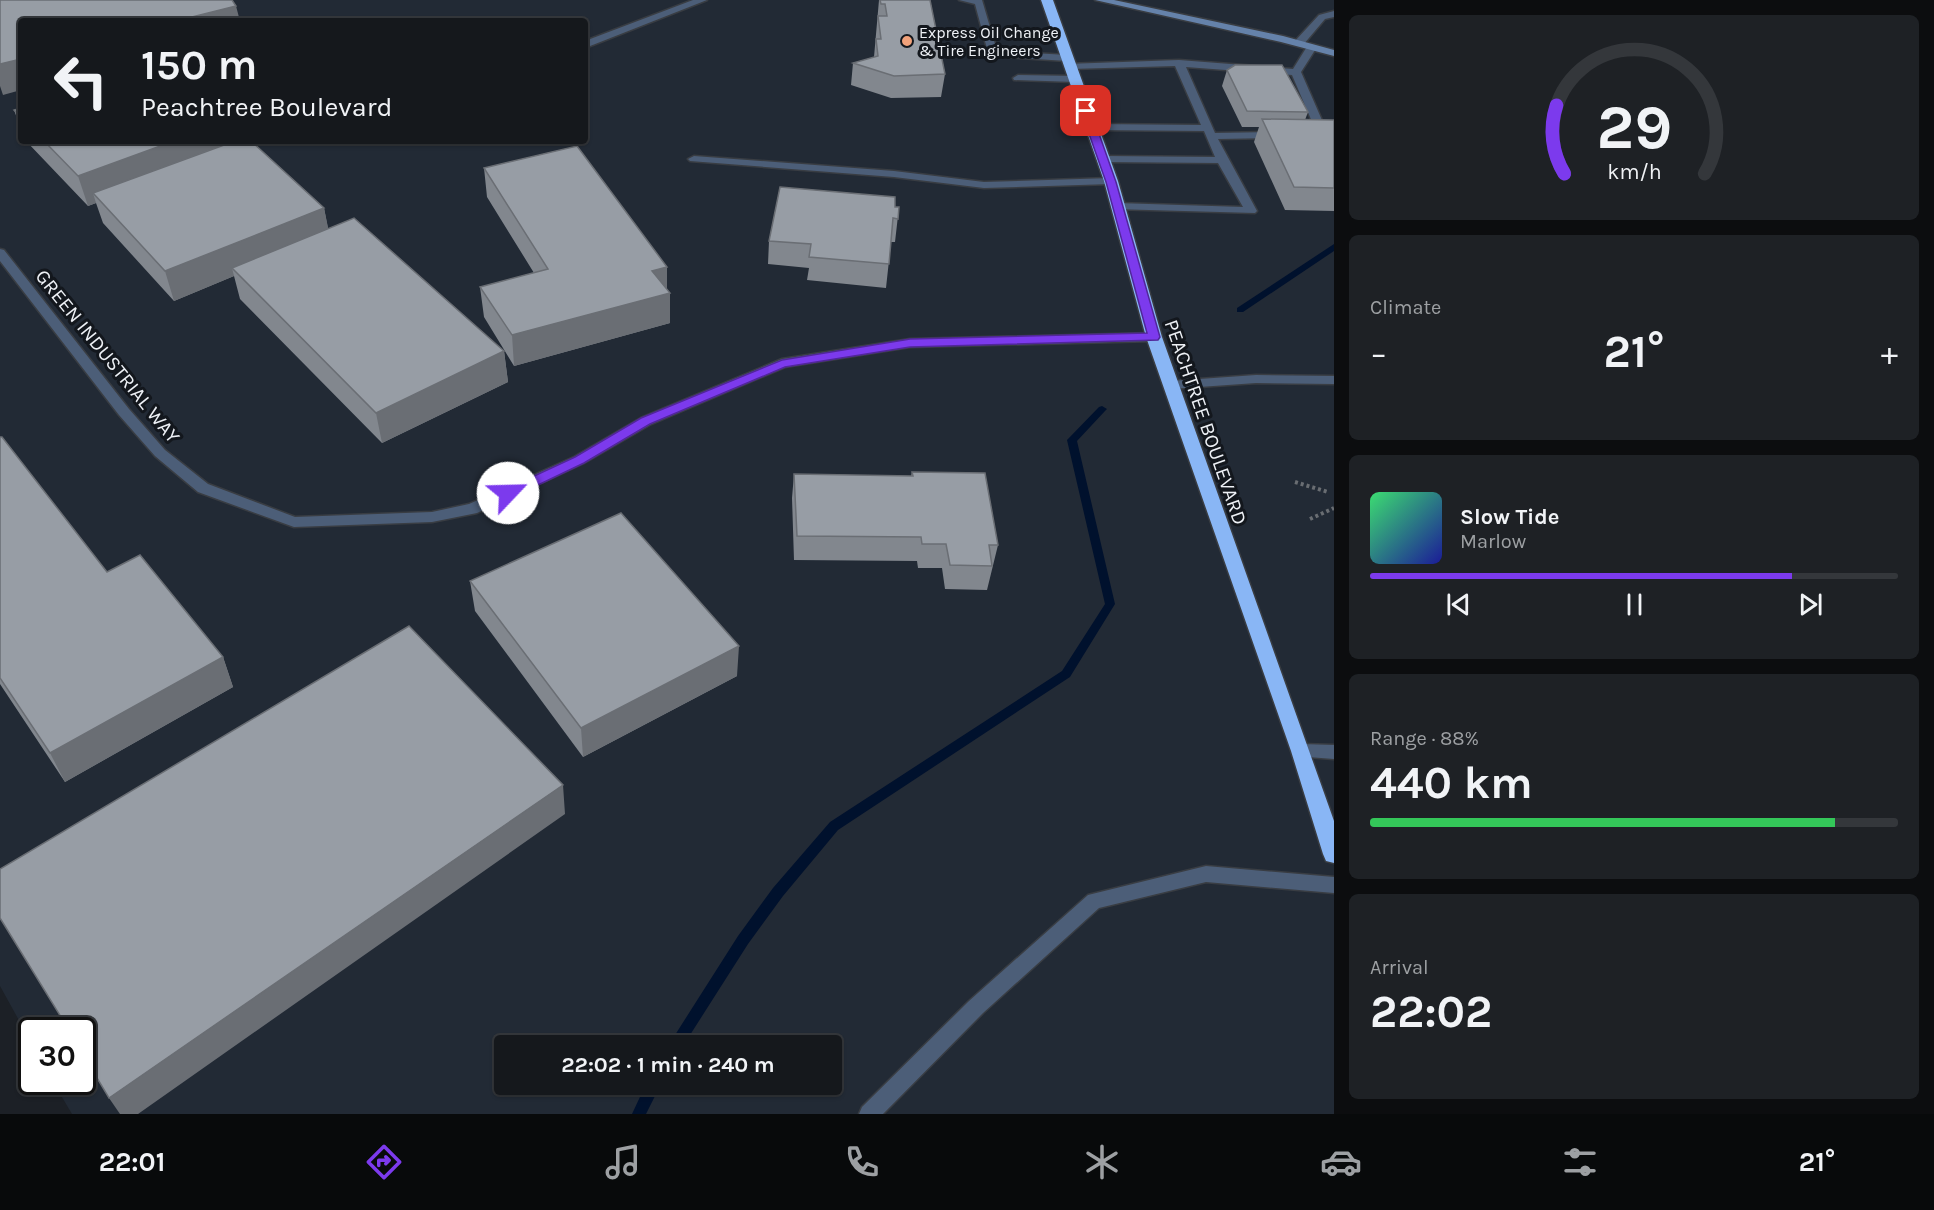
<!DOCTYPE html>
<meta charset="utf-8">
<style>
body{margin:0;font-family:Karla,sans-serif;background:#1e2125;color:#f1f3f6;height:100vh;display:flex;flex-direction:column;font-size:22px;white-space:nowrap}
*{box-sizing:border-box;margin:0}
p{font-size:20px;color:#9da0a3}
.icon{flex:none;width:33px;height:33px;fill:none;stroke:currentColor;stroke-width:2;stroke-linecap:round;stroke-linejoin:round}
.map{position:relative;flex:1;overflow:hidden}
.drawer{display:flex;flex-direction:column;gap:15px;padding:15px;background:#0c0d0f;width:600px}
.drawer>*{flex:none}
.guide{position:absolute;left:18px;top:18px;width:570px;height:126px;border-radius:6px;box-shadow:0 2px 4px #0004,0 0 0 2px #34373b;background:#15181c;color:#f1f3f6;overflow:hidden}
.speed{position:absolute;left:18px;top:1017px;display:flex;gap:12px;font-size:30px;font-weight:700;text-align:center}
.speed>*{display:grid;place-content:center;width:78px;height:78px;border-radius:50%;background:#15181c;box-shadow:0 2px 4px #0004,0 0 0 2px #34373b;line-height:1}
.speed .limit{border:3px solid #111;border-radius:9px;background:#fff;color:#111}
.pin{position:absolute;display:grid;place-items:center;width:51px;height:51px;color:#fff;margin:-26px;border-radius:12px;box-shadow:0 3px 9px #0006}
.me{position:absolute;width:66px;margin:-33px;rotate:66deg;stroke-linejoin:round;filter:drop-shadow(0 0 4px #0008)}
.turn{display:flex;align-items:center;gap:21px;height:126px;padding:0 24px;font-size:27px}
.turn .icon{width:78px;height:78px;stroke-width:2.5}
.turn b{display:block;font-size:42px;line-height:51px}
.big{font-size:45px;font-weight:700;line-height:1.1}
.drawer .widget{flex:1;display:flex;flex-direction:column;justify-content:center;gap:9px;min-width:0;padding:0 21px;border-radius:9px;background:#1e2125}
.drawer .dial{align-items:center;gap:0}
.dial svg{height:156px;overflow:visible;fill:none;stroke:#34373b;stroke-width:7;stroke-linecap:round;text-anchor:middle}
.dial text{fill:#f1f3f6;stroke:none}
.song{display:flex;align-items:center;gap:18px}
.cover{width:72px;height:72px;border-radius:9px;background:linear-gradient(135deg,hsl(140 70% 55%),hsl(240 70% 35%))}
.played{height:6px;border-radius:3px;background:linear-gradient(90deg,#7c3aed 80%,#34373b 80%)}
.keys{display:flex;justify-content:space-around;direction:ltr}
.heat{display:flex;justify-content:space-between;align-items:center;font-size:33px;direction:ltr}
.charge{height:9px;border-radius:4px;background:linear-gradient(90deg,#34c759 88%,#34373b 0)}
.trip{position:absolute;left:494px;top:1035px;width:348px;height:60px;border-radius:6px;background:#15181c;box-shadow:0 2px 4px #0004,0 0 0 2px #34373b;font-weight:700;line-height:60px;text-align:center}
.tab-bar{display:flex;height:96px;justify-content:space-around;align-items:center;background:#080a0b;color:#9da0a3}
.tab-bar .icon{width:42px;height:42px}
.tab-bar .selected{color:#7c3aed}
.tab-bar b{font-size:27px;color:#f1f3f6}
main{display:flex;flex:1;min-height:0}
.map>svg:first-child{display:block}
.built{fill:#222a35;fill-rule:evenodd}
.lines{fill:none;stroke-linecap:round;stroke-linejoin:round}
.stream{fill:#00112d;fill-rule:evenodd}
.lane-casing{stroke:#393d43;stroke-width:3}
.street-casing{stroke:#393d43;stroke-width:3}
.secondary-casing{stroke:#393d43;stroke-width:3}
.highway-casing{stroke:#393d43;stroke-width:3}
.path{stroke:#696d72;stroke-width:4;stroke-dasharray:3 3;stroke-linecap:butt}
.lane{fill:#4c5e78;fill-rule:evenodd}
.street{fill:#4c5e78;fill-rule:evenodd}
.secondary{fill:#6582aa;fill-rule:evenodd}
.highway{fill:#89b6f5;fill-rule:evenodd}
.wall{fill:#82878e}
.shaded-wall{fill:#6a6e74}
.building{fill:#979da5;stroke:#6a6e74;stroke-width:1.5}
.route{fill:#7c3aed;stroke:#51269a;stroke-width:1.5}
.poi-dot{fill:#f1a27b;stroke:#13171d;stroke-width:2}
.labels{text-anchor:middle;stroke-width:6;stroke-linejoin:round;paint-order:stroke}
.far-poi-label{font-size:16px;fill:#eef1f6;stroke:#13171d;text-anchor:start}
.street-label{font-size:20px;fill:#eef1f6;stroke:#13171d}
</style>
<main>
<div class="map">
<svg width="1334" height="1114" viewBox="0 0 1334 1114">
<rect width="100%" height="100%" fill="#1c2026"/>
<path class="built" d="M0 0H1334V1114H72L53 1082H82V1030H32L31 1042 0 986ZM21 21H585V141H21ZM504 1046H831V1084H504Z"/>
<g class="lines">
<path class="stream" d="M1334 244V251L1243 312H1237V308Z
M1102 406 1107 409 1105 411 1077 441 1115 604 1070 677 838 830 783 896 748 944 683 1046H668L738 936 773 888 830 822 1062 671 1105 604 1067 440 1099 407Z
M646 1084H661L646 1114H632Z"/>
<g class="lane-casing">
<path id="lane" d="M693 0H707L585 48V41Z
M959 0H982L997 51 1067 55 1072 58 1067 61 989 56 975 4Z
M1334 11V17L1325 19 1303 45H1295V41L1319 15Z
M1308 45 1317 47 1301 72 1328 134 1323 137 1313 134 1316 131 1292 75 1186 67 1215 133 1276 132 1281 135 1276 138 1218 139 1257 211 1255 213 1113 209 1111 207 1117 203 1243 207 1218 163 1103 162 1097 159 1103 156 1215 157 1204 131 1092 130 1087 127 1092 124 1201 125 1175 66 1070 69 1065 66 1066 64 1179 60 1293 69Z
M1018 75 1075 76 1080 79 1075 82 1014 80 1013 78Z
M694 156 894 171 984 182 1111 178 1117 181 1111 184 984 188 894 177 690 161 688 159Z
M1256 375 1334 376V384L1256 383 1171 389 1164 385 1171 381Z
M1301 744 1334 745V759L1295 756 1293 751 1295 746Z
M1206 866 1334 877V893L1206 882 1099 908 983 1013 883 1114H859L862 1107 969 1001 1088 895Z"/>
</g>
<g class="street-casing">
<path id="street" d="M0 249 4 250 129 409 165 450 208 484 295 517 432 512 469 504 574 457 641 418 782 359 910 339 1154 333 1160 337 1154 341 910 347 785 367 651 424 584 463 477 513 432 522 294 527 198 492 155 456 119 415 0 261Z"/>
</g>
<g class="secondary-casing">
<path id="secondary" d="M1095 0H1114L1283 36 1334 50V56L1281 42Z"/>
</g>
<g class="highway-casing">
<path id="highway" d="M1041 0H1053L1118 181 1162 337 1334 821V863L1326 861 1323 854 1291 751 1146 337 1104 181Z"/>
</g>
<path class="path" d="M1295 482 1328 492
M1310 519 1334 508"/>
<use href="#lane" class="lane"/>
<use href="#street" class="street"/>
<use href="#secondary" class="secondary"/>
<use href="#highway" class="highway"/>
</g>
<path class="wall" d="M879 0H930L945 74 941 97 891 98 851 85 853 63 874 57Z
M1227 70 1308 112 1305 120H1334V211L1285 210 1254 142 1259 127H1242L1222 86Z
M21 108V129L14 110Z
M26 141H251L324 208 328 229 504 351 508 382 382 443 240 299 234 276 174 301 103 223 96 203 88 206Z
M484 168 667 290 670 323 514 366 484 317 480 287 534 273 487 197Z
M895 207H899L895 242H891L886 288 807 280 809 268 768 264 769 241Z
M0 437 107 572 223 657 233 687 65 782 0 684Z
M912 472 998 545 987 590 945 589 942 568H918L917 561 794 560 792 498 794 474 911 476Z
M470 581 737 676 583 757 475 611Z"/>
<path class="shaded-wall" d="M236 6 240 21H176Z
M21 59V90L3 95 0 86V64Z
M174 141H234L93 193 96 203 88 206 78 176Z
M324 208 330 237 232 268 234 276 174 301 165 271Z
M667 267V294L670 293V323L514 366 512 335 652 271Z
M504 351 508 382 382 443 376 413Z
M739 646 737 676 583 757 581 728Z
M223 657 233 687 65 782 50 753Z
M563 785 565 814 138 1114H120L109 1098Z"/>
<path class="building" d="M0 0H232L236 6 176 21H21V59L0 64Z
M880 0H930L945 74 894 76 853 63 878 56 876 39H881L878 16H887L885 4H881Z
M1235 65H1282L1308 112 1247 111 1227 70Z
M21 108V117L14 110Z
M1262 119 1334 120V188L1294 187Z
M44 141H174L78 176Z
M235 141H251L324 208 165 271 93 193Z
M577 146 667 267 652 271 670 293 512 335 480 287 548 269 484 168Z
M780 187 895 197V207H899L898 219 893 218 889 264 809 257 811 244 769 241Z
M354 218 504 351 376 413 232 268Z
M0 437H2L107 572 140 555 223 657 50 753 0 678Z
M912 472 985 473 998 545H989L992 566 950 565 946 544H922L921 537 797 536 794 474 913 476Z
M621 513 739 646 581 728 470 581Z
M409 626 563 785 109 1098 82 1053V1030H69L0 918V869Z"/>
<path class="route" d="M1086 108 1091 111 1116 182 1160 337 1158 340 910 347 785 367 650 424 584 463 513 497H504V490L575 457 641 418 782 360 910 339 1147 333 1106 182 1081 111Z"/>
<circle class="poi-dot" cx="907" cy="41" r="6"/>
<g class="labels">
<g class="far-poi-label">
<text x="919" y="38">Express Oil Change<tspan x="919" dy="18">&amp; Tire Engineers</tspan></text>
</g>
<g class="street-label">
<text transform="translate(108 356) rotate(51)" y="7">GREEN INDUSTRIAL WAY</text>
<text transform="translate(1206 422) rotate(71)" y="7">PEACHTREE BOULEVARD</text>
</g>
</g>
</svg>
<div class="speed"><div class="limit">30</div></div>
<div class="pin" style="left:1086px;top:111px;background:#d93025"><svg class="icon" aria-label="arrive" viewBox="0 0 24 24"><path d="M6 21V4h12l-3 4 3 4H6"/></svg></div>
<svg class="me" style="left:508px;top:493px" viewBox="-20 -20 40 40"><circle r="19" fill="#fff"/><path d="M0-13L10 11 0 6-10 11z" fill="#7c3aed"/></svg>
<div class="trip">22:02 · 1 min · 240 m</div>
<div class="guide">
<div class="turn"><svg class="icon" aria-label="left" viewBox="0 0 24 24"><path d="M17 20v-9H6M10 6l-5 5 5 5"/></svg><div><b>150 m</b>Peachtree Boulevard</div></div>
</div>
</div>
<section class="drawer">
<div class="widget dial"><svg viewBox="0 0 100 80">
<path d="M14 69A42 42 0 1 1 86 69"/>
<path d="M14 69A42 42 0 0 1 10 34" stroke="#7c3aed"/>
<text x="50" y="56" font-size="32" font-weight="700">29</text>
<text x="50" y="72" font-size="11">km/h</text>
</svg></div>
<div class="widget"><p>Climate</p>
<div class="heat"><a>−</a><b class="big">21°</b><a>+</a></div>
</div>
<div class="widget">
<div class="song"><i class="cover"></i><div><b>Slow Tide</b><p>Marlow</p></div></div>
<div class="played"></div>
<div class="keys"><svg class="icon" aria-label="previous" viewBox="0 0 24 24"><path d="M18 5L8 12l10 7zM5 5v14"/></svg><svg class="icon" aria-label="pause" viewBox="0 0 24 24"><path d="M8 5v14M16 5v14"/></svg><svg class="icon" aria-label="next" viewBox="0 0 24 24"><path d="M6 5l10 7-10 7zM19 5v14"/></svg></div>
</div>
<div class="widget"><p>Range · 88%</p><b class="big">440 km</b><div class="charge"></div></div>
<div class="widget"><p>Arrival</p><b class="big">22:02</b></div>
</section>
</main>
<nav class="tab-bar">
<b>22:01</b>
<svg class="icon selected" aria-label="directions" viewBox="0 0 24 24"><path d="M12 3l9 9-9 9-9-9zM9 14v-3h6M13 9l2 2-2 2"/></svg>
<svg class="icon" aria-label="music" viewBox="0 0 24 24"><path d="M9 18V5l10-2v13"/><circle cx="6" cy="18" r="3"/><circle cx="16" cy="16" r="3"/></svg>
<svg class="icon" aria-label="phone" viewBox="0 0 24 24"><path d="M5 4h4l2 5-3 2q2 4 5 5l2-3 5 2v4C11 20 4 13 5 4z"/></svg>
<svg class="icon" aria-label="climate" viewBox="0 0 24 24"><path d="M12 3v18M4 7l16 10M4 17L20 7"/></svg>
<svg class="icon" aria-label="car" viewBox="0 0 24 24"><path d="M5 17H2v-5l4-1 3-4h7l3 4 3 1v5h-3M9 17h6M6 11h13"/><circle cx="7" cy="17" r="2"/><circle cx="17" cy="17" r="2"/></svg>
<svg class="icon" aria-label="filters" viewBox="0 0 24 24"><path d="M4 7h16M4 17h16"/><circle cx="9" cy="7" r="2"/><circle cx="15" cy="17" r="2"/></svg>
<b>21°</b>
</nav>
